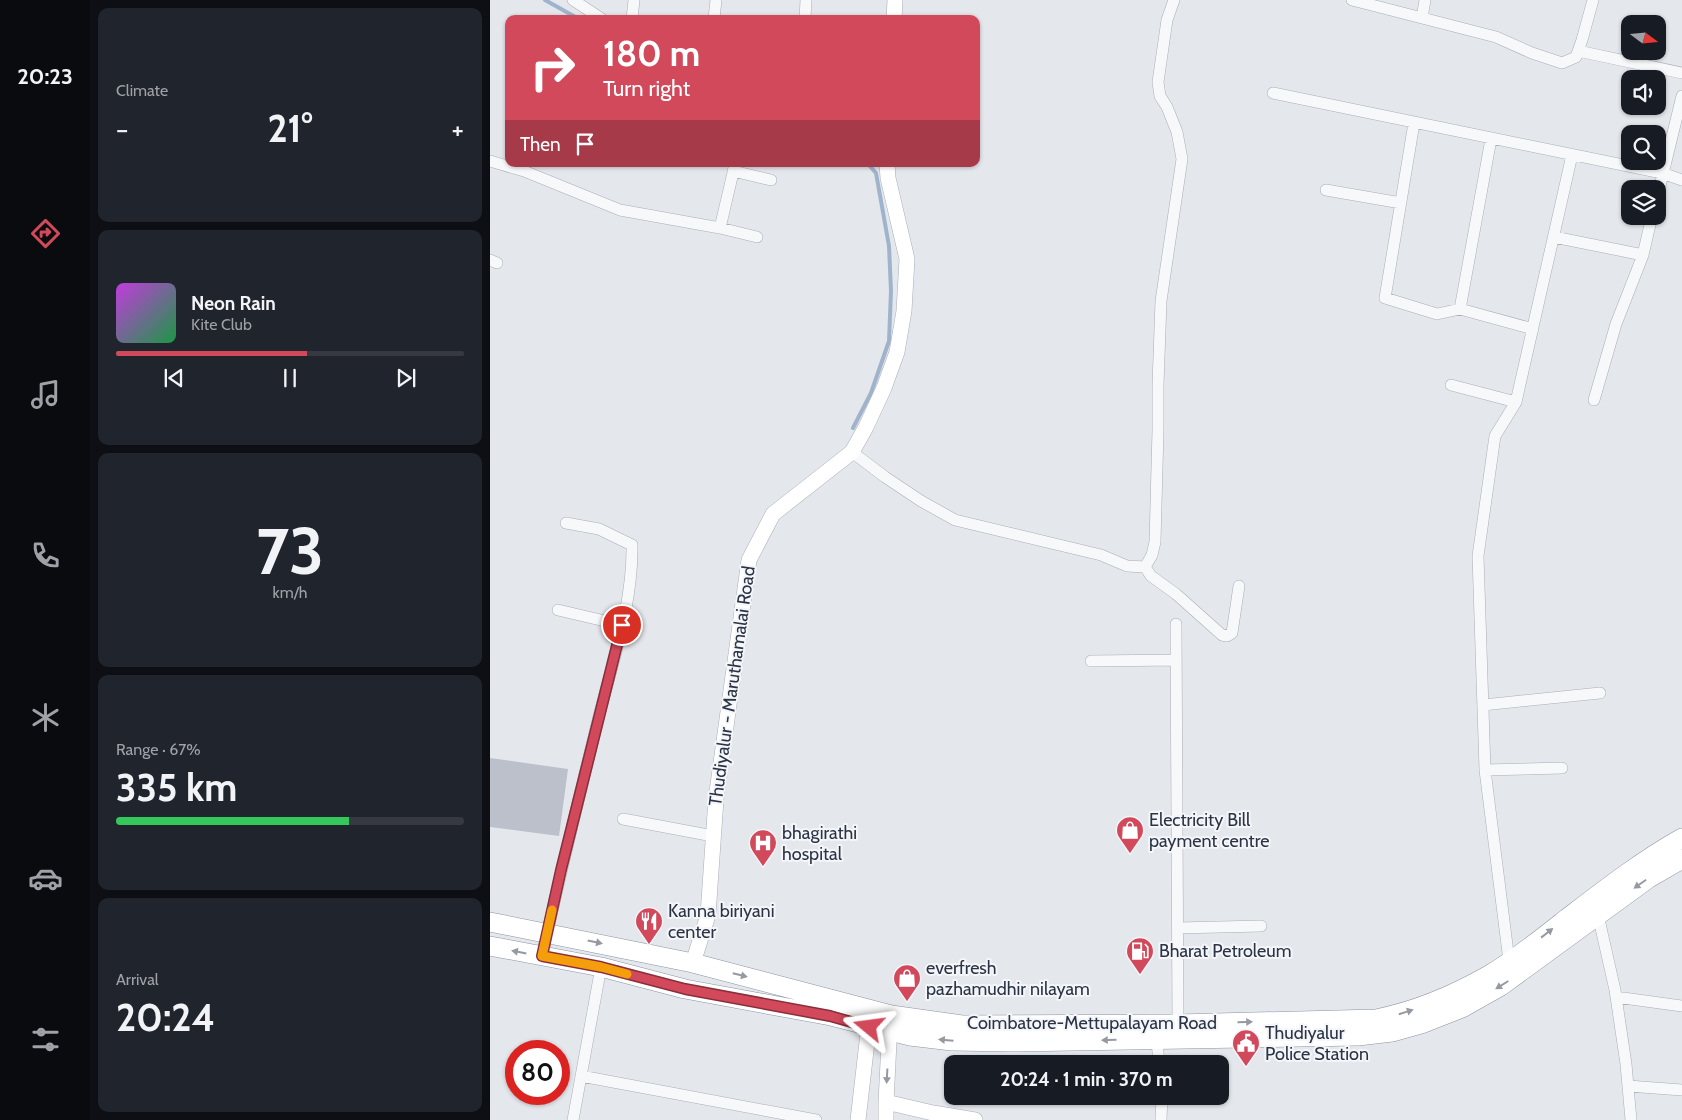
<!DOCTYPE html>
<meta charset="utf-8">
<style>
body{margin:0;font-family:Cabin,sans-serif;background:#20242c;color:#f1f3f6;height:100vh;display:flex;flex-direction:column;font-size:19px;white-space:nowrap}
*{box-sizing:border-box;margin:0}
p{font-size:16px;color:#9ea1a6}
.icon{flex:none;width:28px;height:28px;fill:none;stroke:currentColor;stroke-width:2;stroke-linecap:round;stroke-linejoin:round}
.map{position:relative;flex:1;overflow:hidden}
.panel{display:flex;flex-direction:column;gap:8px;padding:8px;background:#0d0f14;width:400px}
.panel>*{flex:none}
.guide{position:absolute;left:15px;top:15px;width:475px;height:152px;border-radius:10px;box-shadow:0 1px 4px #0004;background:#d1495b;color:#fff;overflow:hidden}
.needle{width:32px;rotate:106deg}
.buttons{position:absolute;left:1131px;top:15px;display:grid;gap:10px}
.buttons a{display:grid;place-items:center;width:45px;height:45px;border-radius:10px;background:#171b24;box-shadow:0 1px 4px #0004;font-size:25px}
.speed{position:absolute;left:15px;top:1040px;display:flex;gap:10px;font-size:25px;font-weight:700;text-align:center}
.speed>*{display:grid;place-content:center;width:65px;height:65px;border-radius:50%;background:#171b24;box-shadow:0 1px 4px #0004;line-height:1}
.speed .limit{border:8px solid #d22;background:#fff;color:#111}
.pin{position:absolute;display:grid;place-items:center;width:42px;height:42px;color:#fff;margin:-21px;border:2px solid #fff;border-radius:50%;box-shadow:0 1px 5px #0007}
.me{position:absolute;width:55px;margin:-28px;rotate:286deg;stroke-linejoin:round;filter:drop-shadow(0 0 4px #0008)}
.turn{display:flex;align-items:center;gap:18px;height:105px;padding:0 15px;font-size:22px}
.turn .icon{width:65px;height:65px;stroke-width:2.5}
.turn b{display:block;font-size:35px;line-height:42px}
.then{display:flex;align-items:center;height:48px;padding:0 15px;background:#0003;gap:10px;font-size:19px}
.big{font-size:38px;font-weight:700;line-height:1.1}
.panel .widget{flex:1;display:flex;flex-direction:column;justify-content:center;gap:8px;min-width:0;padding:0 18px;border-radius:10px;background:#20242c}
.panel .dial{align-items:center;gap:0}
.dial b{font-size:65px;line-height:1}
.song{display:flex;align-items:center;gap:15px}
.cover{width:60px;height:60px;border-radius:8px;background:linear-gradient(135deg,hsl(290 70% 55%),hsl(140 70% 35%))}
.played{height:5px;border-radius:2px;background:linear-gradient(90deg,#d1495b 55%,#363941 55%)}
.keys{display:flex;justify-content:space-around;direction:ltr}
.heat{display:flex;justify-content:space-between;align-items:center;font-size:28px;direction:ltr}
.charge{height:8px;border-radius:4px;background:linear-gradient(90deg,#34c759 67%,#363941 0)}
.trip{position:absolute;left:454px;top:1055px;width:285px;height:50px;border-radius:10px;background:#171b24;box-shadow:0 1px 4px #0004;font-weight:700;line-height:50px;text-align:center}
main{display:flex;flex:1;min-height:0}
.tabs{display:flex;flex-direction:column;width:90px;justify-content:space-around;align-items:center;background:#090b0e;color:#9ea1a6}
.tabs .icon{width:35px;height:35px}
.tabs .on{color:#d1495b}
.tabs b{font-size:22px;color:#f1f3f6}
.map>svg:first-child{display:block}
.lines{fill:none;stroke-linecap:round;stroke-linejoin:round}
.stream{stroke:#9fb4cc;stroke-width:4}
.building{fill:#bbc0ca}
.minor-casing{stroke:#a9aeb7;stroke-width:12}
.secondary-casing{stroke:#a9aeb7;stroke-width:16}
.trunk-casing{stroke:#8b94a3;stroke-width:20}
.minor{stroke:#f7f8fa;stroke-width:11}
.secondary{stroke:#fff;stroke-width:15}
.trunk{stroke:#fff;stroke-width:19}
.oneway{fill:#959aa2}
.route-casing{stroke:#882f3b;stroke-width:12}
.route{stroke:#d1495b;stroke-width:9}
.slow{stroke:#f59e0b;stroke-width:9}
.labels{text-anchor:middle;stroke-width:4;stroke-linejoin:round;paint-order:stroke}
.street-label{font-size:18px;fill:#2b3445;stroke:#f4f6f9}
.poi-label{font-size:18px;fill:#2b3445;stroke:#f4f6f9;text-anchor:start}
</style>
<main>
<nav class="tabs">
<b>20:23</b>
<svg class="icon on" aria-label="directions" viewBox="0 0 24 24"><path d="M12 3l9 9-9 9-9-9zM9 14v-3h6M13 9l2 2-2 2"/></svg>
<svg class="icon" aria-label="music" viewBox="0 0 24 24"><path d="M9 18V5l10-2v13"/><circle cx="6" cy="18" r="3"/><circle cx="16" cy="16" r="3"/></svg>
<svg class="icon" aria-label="phone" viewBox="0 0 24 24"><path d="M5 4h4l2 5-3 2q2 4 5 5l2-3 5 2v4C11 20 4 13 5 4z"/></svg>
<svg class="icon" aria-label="climate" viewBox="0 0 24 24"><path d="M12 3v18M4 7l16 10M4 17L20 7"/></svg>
<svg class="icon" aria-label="car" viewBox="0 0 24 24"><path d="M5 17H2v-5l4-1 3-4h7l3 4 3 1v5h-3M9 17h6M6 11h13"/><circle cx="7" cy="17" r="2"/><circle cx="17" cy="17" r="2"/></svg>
<svg class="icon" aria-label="filters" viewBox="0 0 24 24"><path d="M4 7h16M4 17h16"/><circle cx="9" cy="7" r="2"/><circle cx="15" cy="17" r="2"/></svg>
</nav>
<section class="panel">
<div class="widget"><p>Climate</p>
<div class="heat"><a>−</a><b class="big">21°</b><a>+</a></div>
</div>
<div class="widget">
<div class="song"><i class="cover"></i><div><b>Neon Rain</b><p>Kite Club</p></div></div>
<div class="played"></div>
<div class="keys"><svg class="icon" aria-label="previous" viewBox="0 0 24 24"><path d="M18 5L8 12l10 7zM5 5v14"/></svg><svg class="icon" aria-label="pause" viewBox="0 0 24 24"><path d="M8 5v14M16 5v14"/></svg><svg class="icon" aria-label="next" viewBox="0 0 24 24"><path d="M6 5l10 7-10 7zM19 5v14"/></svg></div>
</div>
<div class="widget dial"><b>73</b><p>km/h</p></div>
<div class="widget"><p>Range · 67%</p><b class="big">335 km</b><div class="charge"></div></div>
<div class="widget"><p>Arrival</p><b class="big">20:24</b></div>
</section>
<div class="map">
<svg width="1192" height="1120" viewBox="0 0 1192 1120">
<rect width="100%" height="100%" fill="#e4e7ec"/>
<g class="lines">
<path class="stream" d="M55 0 89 19
M363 428 381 393 399 341 401 291 399 246 386 173 378 164"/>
</g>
<path class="building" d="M0 758 78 769 69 836 0 827Z"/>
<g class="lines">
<g class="minor-casing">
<path id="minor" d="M83 0 112 19
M862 0 1006 37 1042 53 1072 63 1086 57 1092 40 1103 0
M932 18 935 0
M142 19 144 0
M224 19 226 0
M315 19 316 0
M1088 51 1192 73
M783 93 1172 173 1192 180
M924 123 895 298 947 314 970 309
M1001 139 970 309 1043 329
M0 161 34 171 130 210 230 228 267 237
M243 171 281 180
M836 190 911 203
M1168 194 1192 96
M230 228 245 164
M1064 237 1153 255
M0 260 7 263
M961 385 1026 402 1082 155
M1104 400 1126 324 1153 255 1162 216
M362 452 395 477 431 501 465 520 611 555 637 566 655 567 662 555 665 542 668 430V385L671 301 692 159 687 132 677 107 670 96 668 82 677 20 684 0
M655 567 661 576 686 594 732 635 737 636 742 633 749 586
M68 610 132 625
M686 624 688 1024
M601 661 686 660
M993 705 1110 693
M995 770 1072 768
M133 819 223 836
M1108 915 1125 990 1136 1064 1141 1120
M688 928 771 926
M52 956C70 875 90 793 110 712 124 658 143 601 142 545L109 529 76 523
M1019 961 995 770 988 556 1005 436 1026 402
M1126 997 1192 1006
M667 1040 669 1064
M91 1076 326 1120
M1138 1086 1192 1090
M83 1120 111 967
M671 1120 672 1096"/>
</g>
<g class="secondary-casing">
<path id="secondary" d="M404 19 405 0
M203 963 218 915 226 799 259 560 283 514 362 452 376 427 394 388 407 352 414 311 417 259 398 178 397 164
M396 1102 443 1113 485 1120
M368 1120 380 1016
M396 1120V1102L400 1022"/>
</g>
<g class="trunk-casing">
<path id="trunk" d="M0 922 203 963 401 1015 472 1025 688 1024 886 1019C926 1011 964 995 999 975 1026 959 1052 938 1076 919 1114 890 1151 861 1192 838
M0 946 111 967 195 989 341 1016 420 1036 462 1041 521 1042 868 1036 902 1032 934 1023 972 1008 1011 986 1159 878 1192 859"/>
</g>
<use href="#minor" class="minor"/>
<use href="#secondary" class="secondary"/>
<use href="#trunk" class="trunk"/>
</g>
<defs><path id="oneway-solid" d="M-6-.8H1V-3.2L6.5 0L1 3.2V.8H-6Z" transform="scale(1.25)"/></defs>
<g class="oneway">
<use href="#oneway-solid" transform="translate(1150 884) rotate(145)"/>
<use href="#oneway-solid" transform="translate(1057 933) rotate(-38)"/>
<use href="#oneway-solid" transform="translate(105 942) rotate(12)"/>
<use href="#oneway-solid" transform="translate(29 952) rotate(-169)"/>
<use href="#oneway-solid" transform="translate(250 975) rotate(14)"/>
<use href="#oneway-solid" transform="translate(1012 985) rotate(148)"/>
<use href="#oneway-solid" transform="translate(916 1012) rotate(-17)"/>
<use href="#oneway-solid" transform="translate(755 1022) rotate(-1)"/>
<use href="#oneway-solid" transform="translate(456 1040) rotate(-175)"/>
<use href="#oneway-solid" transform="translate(619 1040) rotate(179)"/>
<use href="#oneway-solid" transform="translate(397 1076) rotate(93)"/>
</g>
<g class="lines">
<g class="route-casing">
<path id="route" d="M132 625 71 870 52 956 111 967 195 989 340 1016 379 1027"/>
</g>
<use href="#route" class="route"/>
<path class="slow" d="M62 910 52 956 111 967 137 974"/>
</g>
<defs>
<g id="shop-pin" transform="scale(1.4375)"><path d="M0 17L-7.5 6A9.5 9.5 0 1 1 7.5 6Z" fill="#d1495b" stroke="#f4f6f9"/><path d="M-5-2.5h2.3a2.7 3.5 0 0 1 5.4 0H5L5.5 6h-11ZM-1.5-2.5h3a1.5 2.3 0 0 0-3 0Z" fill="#fff"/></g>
<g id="hospital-pin" transform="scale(1.4375)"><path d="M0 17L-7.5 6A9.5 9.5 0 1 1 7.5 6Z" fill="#d1495b" stroke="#f4f6f9"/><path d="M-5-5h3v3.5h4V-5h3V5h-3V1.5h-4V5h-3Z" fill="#fff"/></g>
<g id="restaurant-pin" transform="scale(1.4375)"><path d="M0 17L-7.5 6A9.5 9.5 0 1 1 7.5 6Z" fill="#d1495b" stroke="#f4f6f9"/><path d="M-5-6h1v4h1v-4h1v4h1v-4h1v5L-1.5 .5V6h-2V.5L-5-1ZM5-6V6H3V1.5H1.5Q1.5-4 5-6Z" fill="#fff"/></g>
<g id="fuel-pin" transform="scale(1.4375)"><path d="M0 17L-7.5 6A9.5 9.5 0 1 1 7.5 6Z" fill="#d1495b" stroke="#f4f6f9"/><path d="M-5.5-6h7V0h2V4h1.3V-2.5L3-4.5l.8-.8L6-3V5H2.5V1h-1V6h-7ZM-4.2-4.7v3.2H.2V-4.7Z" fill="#fff"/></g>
<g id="civic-pin" transform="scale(1.4375)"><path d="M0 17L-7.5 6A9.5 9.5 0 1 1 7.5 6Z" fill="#d1495b" stroke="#f4f6f9"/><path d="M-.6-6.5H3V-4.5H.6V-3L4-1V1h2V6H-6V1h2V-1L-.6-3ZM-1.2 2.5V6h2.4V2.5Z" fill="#fff"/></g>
</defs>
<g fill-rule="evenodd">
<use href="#shop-pin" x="640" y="830"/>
<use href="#hospital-pin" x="273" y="843"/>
<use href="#restaurant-pin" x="159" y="921"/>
<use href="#fuel-pin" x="650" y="951"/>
<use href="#shop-pin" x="417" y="978"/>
<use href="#civic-pin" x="756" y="1043"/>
</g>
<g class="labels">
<g class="street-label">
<text transform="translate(242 686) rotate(-82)" y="6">Thudiyalur - Maruthamalai Road</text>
<text x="602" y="1029">Coimbatore-Mettupalayam Road</text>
</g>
<g class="poi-label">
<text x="659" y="826">Electricity Bill<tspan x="659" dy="21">payment centre</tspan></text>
<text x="292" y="839">bhagirathi<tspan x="292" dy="21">hospital</tspan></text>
<text x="178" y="917">Kanna biriyani<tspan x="178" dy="21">center</tspan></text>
<text x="669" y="957">Bharat Petroleum</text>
<text x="436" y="974">everfresh<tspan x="436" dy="21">pazhamudhir nilayam</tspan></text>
<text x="775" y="1039">Thudiyalur<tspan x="775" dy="21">Police Station</tspan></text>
</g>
</g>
</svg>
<div class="buttons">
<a><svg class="needle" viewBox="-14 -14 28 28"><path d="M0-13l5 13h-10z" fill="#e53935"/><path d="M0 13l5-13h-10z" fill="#9ea1a6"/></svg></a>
<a><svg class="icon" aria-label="sound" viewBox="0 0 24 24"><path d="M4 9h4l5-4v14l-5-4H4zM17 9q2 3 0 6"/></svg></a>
<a><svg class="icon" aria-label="search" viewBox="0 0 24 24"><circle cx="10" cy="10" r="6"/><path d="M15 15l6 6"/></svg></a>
<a><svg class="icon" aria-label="layers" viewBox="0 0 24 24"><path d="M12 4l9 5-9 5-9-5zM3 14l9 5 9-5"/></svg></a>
</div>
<div class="speed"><div class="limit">80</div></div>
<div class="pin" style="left:132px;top:625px;background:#d93025"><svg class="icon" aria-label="arrive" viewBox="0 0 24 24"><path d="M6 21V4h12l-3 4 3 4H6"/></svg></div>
<svg class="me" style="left:379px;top:1027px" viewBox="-20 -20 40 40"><path d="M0-17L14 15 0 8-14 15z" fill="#d1495b" stroke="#fff" stroke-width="4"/></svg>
<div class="trip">20:24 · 1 min · 370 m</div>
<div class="guide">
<div class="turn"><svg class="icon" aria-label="right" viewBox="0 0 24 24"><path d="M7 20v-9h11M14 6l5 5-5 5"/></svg><div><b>180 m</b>Turn right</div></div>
<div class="then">Then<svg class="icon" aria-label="arrive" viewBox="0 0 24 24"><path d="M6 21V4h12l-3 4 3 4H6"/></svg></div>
</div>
</div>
</main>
